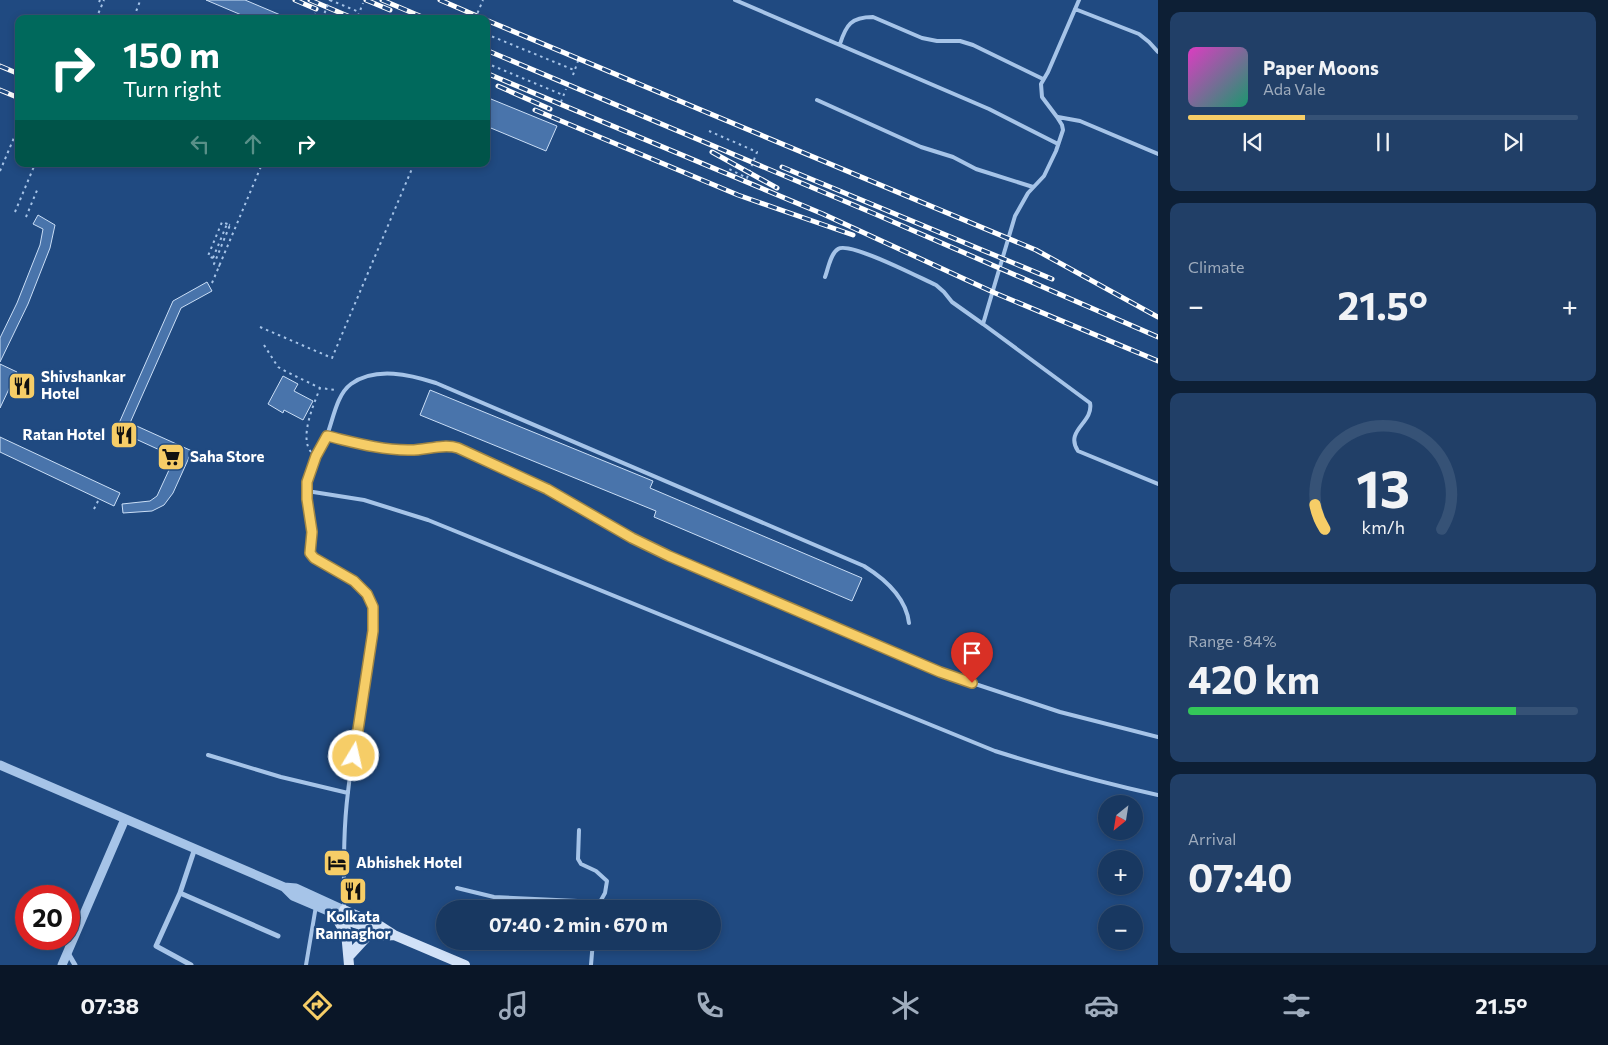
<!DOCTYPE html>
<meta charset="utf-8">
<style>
body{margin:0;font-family:Commissioner,sans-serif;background:#213f67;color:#f1f3f6;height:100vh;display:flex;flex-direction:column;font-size:19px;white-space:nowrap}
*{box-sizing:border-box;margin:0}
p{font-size:16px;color:#9facbd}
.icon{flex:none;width:28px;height:28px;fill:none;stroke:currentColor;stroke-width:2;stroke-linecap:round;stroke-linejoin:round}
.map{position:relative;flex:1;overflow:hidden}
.details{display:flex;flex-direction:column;gap:12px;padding:12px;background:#0d1f35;width:450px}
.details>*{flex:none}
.hud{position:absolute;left:15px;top:15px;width:475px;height:152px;border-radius:10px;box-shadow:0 2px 8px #0003,0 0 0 1px #365276;background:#00695c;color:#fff;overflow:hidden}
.needle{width:32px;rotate:210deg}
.fabs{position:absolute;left:1098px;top:795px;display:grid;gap:10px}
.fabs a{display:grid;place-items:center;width:45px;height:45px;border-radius:50%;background:#183861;box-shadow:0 2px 8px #0003,0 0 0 1px #365276;font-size:25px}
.speed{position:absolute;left:15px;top:885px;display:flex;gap:10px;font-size:25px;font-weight:700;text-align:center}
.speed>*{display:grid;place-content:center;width:65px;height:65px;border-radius:50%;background:#183861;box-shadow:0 2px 8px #0003,0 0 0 1px #365276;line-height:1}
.speed .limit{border:8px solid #d22;background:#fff;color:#111}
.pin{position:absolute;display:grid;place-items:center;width:42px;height:42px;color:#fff;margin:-51px -21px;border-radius:50% 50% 50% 0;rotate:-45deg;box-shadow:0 0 5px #0007}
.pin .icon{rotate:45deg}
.me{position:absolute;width:55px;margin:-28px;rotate:9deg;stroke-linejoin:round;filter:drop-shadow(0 0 4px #0008)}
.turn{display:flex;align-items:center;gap:18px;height:105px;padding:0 25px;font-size:22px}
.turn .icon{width:65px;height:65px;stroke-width:2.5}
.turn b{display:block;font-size:35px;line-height:42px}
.lanes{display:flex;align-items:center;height:48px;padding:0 25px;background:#0003;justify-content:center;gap:25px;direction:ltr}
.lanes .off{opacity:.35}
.big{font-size:38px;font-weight:700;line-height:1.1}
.details .card{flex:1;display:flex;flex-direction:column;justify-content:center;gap:8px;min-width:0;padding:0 18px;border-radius:10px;background:#213f67}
.details .dial{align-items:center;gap:0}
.dial svg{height:130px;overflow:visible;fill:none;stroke:#365276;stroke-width:7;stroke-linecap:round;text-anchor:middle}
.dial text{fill:#f1f3f6;stroke:none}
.song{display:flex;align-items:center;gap:15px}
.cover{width:60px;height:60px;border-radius:8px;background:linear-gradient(135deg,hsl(310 70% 55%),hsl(160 70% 35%))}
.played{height:5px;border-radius:2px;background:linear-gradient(90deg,#f6cd67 30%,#365276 30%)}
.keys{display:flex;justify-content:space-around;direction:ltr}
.heat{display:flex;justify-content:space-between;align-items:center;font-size:28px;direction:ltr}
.charge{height:8px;border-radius:4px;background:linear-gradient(90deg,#34c759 84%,#365276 0)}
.trip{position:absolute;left:436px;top:900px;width:285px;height:50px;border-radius:25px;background:#183861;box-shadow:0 2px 8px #0003,0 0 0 1px #365276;font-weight:700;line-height:50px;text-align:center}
.dock{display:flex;height:80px;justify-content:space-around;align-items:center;background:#0a1627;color:#9facbd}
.dock .icon{width:35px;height:35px}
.dock .on{color:#f6cd67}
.dock b{font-size:22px;color:#f1f3f6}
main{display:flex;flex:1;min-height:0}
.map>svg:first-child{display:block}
.building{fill:#4974ab;stroke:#cadef6}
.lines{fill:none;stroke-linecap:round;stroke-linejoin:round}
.path{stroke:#a6c4e8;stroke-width:2;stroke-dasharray:2.5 4;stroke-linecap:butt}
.service{stroke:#a6c4e8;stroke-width:4}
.minor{stroke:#a6c4e8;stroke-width:5}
.tertiary{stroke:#a6c4e8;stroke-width:9}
.secondary{stroke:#d1e1f7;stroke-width:10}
.rail-casing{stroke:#fff;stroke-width:5}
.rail{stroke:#204a81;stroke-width:3;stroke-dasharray:9;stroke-linecap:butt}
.path-bridge{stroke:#a6c4e8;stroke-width:2;stroke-dasharray:2.5 4;stroke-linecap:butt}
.route-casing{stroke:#a08543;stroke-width:12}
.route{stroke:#f6cd67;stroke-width:9}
.labels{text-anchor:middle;stroke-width:5;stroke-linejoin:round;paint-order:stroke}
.poi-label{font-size:15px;font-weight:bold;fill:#fff;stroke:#204a81;text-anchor:start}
</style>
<main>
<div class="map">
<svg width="1158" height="965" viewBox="0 0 1158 965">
<rect width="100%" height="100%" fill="#204a81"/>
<path class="building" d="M206 0H245L290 19H251Z
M486 97 557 126 546 151 486 126Z
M38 215 55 225 50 248 28 304 0 362V338L17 303 40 245 43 229 33 224Z
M207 282 212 291 181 308 130 423 192 451 173 493 164 505 152 511 123 513 122 504 150 501 157 496 175 457 116 430 173 301Z
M0 364 17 372 0 408Z
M283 376 298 384 294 391 313 401 303 420 284 410 283 413 268 404Z
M430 390 653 481 650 488 862 578 852 601 654 517 656 511 420 415Z
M0 437 120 493 114 506 0 452Z"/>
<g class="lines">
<path class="path" d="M330 0 359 12
M99 2 100 0
M358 16 363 3
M134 17 140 1
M96 19 104 0
M312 19 315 13
M486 34 574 70
M486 63 563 95
M573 75 578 61
M561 102 566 89
M709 131 757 152 747 178 727 168
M0 171 16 133 19 135
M15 212 35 164
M26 217 38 188
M213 258 208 256 222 222 230 225 214 264 220 266
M212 283 262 164
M260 327 332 358 414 164
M264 345 278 367 287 372 320 388 336 390
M311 452C299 437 314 404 320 388
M94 509 98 501"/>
<path class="service" d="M735 0 989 109 1058 144
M1079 0 1048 72 1041 84 1042 97 1057 117 1062 125 1063 130 1056 151 1044 176 1028 193 1015 216 983 324 1090 403C1094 423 1064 430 1078 451L1158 484
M1075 9 1139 34 1149 42 1158 52
M840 44C846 25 851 17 873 17L922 38 937 41H960L973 45 1043 79
M817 100 921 147 953 157 976 169 1033 187
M1058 117 1080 121 1158 154
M825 277C828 270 830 254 838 249 850 241 920 278 936 285L944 292 952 302 983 324
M327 437C353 442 380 449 408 450 424 451 442 442 458 448L547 489 632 538 669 556 939 672 1060 712 1158 737
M307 491 364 500 428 520 995 751C1049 768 1103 783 1158 795
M208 755 281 777 348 793
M579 830 578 859 581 864 596 871 607 881 605 893 596 909
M457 888 494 897 599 902
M344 910C344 871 343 831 348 792 352 755 360 717 366 680 369 659 380 620 371 601 358 574 332 573 312 556 308 548 311 541 312 533 313 516 303 498 308 480 311 465 320 453 326 438 333 421 336 395 351 384 376 366 411 375 436 383L864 566C885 579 906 597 909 623
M306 965 316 906
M591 965 593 941"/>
<path class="minor" d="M180 893 278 936
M68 953 75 965
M191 965 156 946 180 893 195 848"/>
<path class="tertiary" d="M0 765 284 887 296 888 344 910
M284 887 293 896 340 916
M62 965 125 819"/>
<path class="secondary" d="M334 913 344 931
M345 919 385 936 393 935
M350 955 372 931
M349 965 344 910 380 926 394 935 465 965"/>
<g class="rail-casing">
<path id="rail" d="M295 0 316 9
M310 0 355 19
M366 0 390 10
M382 0 427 19
M440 0 484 19
M486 20 1036 250 1158 317
M486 50 875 214 1158 337
M0 66 19 74
M486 73 823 214 995 293 1158 361
M498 86 550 109
M0 90 19 98
M535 110 738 195 853 235
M712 152 777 188
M782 167 1052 279"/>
</g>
<use href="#rail" class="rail"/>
<path class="path-bridge" d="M322 19 330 0
M475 19 483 0
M213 258 227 224 230 225"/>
</g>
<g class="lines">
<g class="route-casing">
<path id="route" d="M354 756 373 631V607L367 594 354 581 314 558 310 553 312 532 307 499V482L316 456 327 436C353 442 380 450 408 450 424 451 442 443 458 448L547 489 632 538 669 556 940 672 972 683"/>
</g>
<use href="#route" class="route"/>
</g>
<defs>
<g id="restaurant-square" transform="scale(1.4375)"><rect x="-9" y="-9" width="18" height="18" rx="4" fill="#f6cd67" stroke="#204a81"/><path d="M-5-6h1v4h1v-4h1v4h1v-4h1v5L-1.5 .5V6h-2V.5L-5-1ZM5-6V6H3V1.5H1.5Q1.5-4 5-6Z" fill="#111"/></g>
<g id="supermarket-square" transform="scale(1.4375)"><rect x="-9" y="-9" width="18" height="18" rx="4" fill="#f6cd67" stroke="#204a81"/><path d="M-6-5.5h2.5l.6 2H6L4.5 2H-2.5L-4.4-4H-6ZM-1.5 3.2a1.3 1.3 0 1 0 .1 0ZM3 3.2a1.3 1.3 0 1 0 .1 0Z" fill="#111"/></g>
<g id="hotel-square" transform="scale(1.4375)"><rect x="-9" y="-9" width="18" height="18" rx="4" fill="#f6cd67" stroke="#204a81"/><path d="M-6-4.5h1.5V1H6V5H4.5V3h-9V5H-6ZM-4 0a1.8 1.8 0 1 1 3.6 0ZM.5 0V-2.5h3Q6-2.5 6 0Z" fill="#111"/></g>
</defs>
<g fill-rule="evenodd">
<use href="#restaurant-square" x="22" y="386"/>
<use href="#restaurant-square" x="124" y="435"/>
<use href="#supermarket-square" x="171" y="457"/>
<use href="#hotel-square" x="337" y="863"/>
<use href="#restaurant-square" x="353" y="891"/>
</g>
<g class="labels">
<g class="poi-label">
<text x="41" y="382">Shivshankar<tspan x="41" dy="17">Hotel</tspan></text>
<text x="105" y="440" text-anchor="end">Ratan Hotel</text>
<text x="190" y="462">Saha Store</text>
<text x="356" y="868">Abhishek Hotel</text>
<text x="353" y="922" text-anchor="middle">Kolkata<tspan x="353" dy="17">Rannaghor</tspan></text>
</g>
</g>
</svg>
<div class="fabs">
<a><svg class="needle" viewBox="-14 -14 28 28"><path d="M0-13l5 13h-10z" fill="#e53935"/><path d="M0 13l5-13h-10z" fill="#9facbd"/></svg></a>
<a>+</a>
<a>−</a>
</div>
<div class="speed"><div class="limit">20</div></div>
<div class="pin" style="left:972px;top:683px;background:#d93025"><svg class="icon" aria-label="arrive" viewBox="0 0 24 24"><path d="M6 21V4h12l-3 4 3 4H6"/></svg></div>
<svg class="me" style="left:354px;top:756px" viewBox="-20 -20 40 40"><circle r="17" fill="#f6cd67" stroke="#fff" stroke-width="3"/><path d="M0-11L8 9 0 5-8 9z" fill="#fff"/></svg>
<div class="trip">07:40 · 2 min · 670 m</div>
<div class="hud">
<div class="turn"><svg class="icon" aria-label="right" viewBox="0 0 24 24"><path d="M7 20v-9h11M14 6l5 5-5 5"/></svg><div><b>150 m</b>Turn right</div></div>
<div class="lanes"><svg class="icon off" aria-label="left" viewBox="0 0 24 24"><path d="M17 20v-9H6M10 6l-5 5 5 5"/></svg><svg class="icon off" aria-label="ahead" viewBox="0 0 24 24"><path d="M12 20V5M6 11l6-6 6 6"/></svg><svg class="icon" aria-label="right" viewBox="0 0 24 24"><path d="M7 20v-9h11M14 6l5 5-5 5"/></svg></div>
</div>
</div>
<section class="details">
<div class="card">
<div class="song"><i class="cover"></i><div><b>Paper Moons</b><p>Ada Vale</p></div></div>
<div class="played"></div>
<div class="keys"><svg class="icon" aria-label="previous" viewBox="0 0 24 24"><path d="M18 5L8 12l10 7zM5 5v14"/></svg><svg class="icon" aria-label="pause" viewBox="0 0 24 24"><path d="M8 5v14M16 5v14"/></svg><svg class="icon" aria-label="next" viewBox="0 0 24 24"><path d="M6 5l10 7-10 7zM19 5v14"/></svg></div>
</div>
<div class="card"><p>Climate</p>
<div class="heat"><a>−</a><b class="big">21.5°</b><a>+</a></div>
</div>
<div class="card dial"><svg viewBox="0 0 100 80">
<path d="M14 69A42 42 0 1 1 86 69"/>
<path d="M14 69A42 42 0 0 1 8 54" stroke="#f6cd67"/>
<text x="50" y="56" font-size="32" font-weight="700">13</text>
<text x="50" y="72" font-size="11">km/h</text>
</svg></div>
<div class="card"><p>Range · 84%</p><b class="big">420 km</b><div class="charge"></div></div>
<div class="card"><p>Arrival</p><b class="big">07:40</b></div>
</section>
</main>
<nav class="dock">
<b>07:38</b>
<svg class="icon on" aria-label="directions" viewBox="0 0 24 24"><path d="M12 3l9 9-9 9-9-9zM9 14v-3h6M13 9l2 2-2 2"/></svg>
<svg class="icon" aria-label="music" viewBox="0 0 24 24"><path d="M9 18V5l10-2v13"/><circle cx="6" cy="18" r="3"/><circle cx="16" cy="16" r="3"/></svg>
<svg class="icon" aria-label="phone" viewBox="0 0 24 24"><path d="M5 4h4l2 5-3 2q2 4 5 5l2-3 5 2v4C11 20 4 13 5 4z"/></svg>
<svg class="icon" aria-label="climate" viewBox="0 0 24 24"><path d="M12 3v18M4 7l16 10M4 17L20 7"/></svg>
<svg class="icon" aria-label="car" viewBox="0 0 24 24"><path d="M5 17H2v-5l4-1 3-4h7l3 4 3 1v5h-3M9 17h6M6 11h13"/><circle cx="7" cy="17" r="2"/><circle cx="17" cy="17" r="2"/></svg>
<svg class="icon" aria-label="filters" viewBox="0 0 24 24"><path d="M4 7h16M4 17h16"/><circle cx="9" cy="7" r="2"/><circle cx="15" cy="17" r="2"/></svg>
<b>21.5°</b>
</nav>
